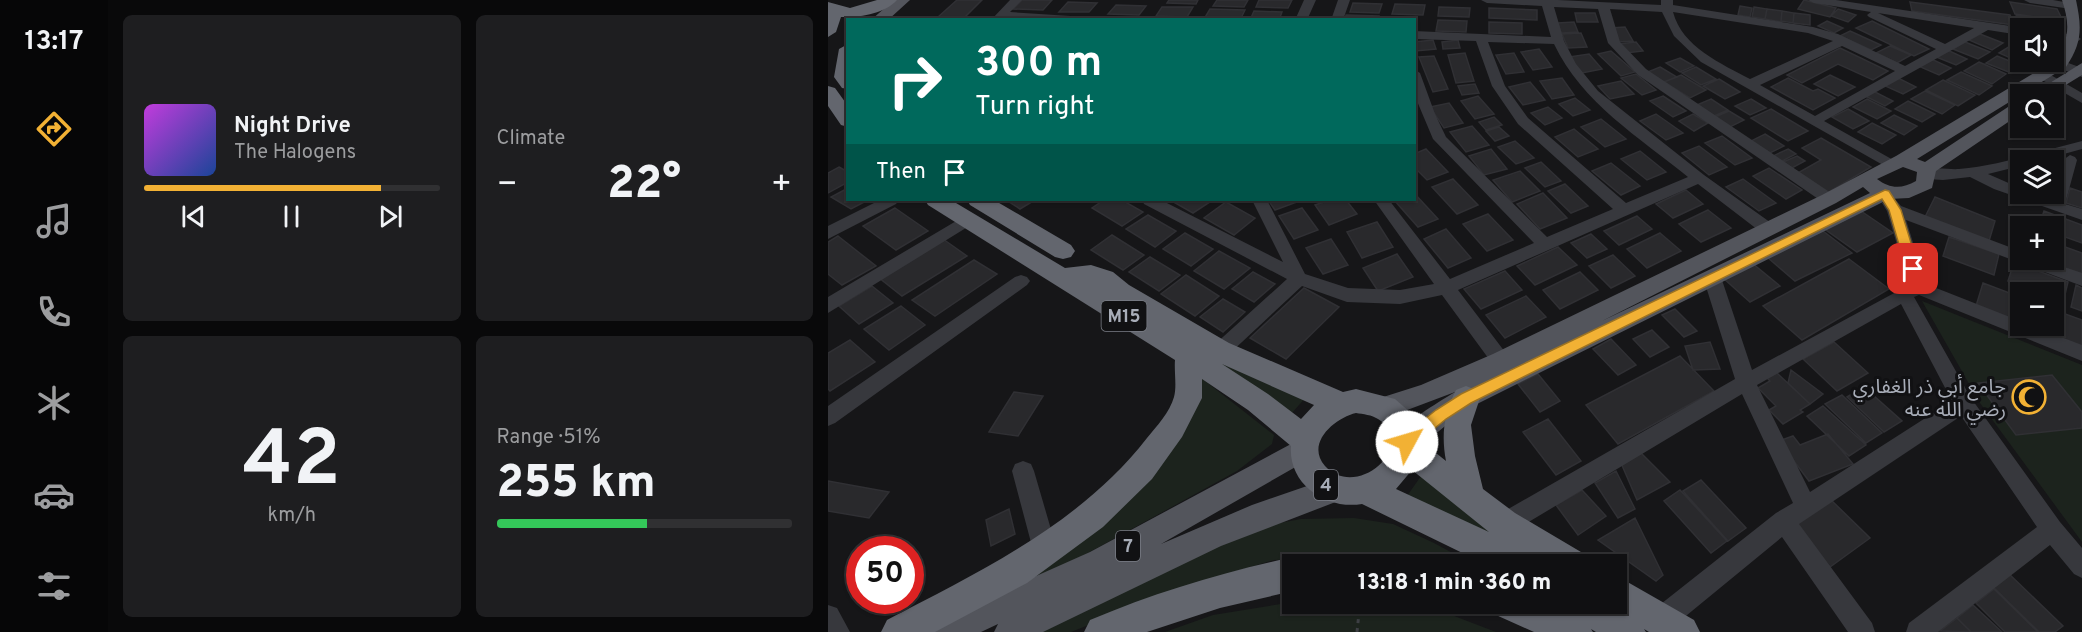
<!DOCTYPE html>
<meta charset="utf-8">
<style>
body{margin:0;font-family:Overpass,"Noto Sans Arabic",sans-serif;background:#1e1e20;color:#f1f3f6;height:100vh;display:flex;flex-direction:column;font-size:22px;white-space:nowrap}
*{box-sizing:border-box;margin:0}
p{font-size:20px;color:#9c9d9f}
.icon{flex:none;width:33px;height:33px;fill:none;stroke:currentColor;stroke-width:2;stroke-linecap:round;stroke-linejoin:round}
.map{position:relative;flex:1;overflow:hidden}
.drawer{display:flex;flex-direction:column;gap:15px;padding:15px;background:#09090a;width:720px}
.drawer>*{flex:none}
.top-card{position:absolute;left:18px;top:18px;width:570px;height:183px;border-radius:0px;box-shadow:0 2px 4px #0004,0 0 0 2px #303032;background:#00695c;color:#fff;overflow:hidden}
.tools{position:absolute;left:1182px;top:18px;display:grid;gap:12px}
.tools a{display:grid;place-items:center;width:54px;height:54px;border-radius:0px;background:#101012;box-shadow:0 2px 4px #0004,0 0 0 2px #303032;font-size:30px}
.speed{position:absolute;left:18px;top:536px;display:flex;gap:12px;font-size:30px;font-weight:700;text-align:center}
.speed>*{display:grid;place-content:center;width:78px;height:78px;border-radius:50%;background:#101012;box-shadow:0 2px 4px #0004,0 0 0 2px #303032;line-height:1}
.speed .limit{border:9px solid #d22;background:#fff;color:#111}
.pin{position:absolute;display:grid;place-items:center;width:51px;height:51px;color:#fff;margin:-26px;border-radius:12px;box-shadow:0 3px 9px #0006}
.me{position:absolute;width:66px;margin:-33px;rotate:51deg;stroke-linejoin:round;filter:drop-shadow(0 0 4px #0008)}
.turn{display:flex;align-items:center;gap:21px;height:126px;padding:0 30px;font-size:27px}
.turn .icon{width:78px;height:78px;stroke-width:2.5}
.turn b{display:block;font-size:42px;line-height:51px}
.then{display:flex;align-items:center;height:57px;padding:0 30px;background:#0003;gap:12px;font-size:22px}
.big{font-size:45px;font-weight:800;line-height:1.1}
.drawer .widget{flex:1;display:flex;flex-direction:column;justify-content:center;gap:9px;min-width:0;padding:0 21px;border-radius:9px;background:#1e1e20}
.drawer .dial{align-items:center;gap:0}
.dial b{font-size:78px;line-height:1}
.song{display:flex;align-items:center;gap:18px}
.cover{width:72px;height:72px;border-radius:9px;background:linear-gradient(135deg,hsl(290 70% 55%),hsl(220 70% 35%))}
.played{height:6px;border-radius:3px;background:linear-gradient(90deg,#f2b134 80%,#303032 80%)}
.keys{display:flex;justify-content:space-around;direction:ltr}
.heat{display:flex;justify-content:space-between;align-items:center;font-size:33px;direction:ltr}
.charge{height:9px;border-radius:4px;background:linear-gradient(90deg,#34c759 51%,#303032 0)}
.drawer .tiles{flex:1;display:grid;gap:15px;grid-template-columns:repeat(2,1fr)}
.trip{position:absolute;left:454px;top:554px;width:345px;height:60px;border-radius:0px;background:#101012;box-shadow:0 2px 4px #0004,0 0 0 2px #303032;font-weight:800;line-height:60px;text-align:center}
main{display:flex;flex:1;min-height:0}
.tabs{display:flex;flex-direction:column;width:108px;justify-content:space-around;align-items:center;background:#060607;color:#9c9d9f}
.tabs .icon{width:42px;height:42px}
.tabs .current{color:#f2b134}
.tabs b{font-size:27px;color:#f1f3f6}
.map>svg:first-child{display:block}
.green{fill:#1c231d}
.building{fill:#29292c;stroke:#303034;stroke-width:1.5}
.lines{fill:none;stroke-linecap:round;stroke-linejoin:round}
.path{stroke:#3d3f44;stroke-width:3;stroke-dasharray:4 5;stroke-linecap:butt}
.minor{fill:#37383d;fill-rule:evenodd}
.major{fill:#53555c;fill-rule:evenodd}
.highway{fill:#63666e;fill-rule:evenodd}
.route{fill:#f2b134;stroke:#9d7322;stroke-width:1.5}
.labels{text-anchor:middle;stroke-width:6;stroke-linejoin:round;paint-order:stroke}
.shield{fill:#111113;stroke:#7b7e86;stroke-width:1.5}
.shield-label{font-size:18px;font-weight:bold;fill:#a8adb8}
.poi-label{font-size:20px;fill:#a8adb8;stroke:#111113;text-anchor:end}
</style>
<main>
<nav class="tabs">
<b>13:17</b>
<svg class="icon current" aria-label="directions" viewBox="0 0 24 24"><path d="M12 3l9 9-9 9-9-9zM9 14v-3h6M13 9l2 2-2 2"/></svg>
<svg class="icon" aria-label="music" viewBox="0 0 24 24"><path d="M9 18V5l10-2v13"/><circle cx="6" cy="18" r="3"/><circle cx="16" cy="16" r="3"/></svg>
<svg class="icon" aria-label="phone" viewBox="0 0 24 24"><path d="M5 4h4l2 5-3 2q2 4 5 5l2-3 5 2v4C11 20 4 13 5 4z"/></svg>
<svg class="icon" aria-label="climate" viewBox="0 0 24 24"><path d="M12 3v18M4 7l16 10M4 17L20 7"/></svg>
<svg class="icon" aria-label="car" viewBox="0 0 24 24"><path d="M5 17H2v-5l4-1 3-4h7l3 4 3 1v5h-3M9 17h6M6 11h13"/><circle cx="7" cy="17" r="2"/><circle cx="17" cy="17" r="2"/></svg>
<svg class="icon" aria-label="filters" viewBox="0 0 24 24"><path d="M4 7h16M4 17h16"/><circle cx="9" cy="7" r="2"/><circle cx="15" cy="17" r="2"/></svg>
</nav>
<section class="drawer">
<div class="tiles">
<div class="widget">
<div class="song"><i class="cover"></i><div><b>Night Drive</b><p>The Halogens</p></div></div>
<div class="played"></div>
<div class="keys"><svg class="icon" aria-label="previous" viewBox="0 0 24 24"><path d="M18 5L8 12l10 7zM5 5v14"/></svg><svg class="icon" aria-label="pause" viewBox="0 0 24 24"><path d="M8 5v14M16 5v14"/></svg><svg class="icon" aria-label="next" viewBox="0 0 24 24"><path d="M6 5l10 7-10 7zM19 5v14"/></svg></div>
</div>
<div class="widget"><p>Climate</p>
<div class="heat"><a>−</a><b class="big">22°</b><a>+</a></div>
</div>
<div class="widget dial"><b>42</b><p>km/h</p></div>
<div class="widget"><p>Range · 51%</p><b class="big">255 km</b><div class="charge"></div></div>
</div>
</section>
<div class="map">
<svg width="1254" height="632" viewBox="0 0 1254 632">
<rect width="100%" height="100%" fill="#161618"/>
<path class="green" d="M267 284 479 396 463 414Z
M1094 301 1254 365V542L1152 403Z
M367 373 446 435 444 444 409 471 240 564 110 621 277 524Z
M593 476 730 564H703L579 496Z
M526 518 565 524 606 543 645 564H606L519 557 446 560 359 586 243 632H205L335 569 446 524 473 519Z
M465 602 576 603 600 606 668 632H337L385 615Z"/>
<path class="building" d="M129 0H154L136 18 110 17Z
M194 0H224L215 10 185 9Z
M341 0H370L368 4 339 3Z
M389 0H420L416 7 385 6Z
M431 0H464L460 8 428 7Z
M976 0 1008 8 1002 17 970 9Z
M240 2 269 3 261 12H231Z
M1082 2 1182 15 1186 25 1084 11Z
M1182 2 1229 9 1235 21 1187 14Z
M525 3 554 4 551 13 522 12Z
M567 4 597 5 595 15 564 14Z
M288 5 318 6 311 15 280 14Z
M912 6 924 8 922 17 910 15Z
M334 7H365L359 17 328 16Z
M611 7 642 8 641 17 610 16Z
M926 7 939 9 937 19 924 17Z
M661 8 709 10V20L661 18Z
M382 9 417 10 412 20 376 19Z
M939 9 954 11 953 22 937 19Z
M1010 9 1028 15 1020 22 1003 16Z
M426 11 454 12 451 20H422Z
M954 11 966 13 965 23 953 21Z
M747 13H767L770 22H749Z
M966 13 982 15V25L965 23Z
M518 15 551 16 550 20H517Z
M1188 15 1223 21 1227 32 1226 28 1192 26Z
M610 20 639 21 638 32 608 31Z
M999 21 1015 28 1006 33 990 26Z
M1044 21 1101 49 1086 56 1028 28Z
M661 22 694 23V34L661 33Z
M746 22 750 32 733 33 730 23Z
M797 27 805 41 790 42 783 28Z
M1022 31 1053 45 1043 50 1012 36Z
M753 33 759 47 740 48 734 34Z
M1152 34 1175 43 1164 50 1141 40Z
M605 40 608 49 587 51 586 42Z
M630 40 632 48 615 49 614 42Z
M808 42 815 51 798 53 791 44Z
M1137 42 1162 52 1150 59 1125 49Z
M1062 46 1083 55 1069 63 1048 53Z
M1182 46 1192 51V62H1202L1198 65 1171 53Z
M1012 48 1060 71 1045 80 1010 64 974 83 959 75Z
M711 49 724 67 705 70 693 52Z
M1117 49 1139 59 1128 65 1106 56Z
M783 51 807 72 793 76 770 54Z
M637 53 646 81 628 83 620 55Z
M686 53 696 72 678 74 668 55Z
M761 54 774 69 754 73 741 57Z
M606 56 620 89 605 92 591 57Z
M1169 56 1194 66 1183 73 1158 63Z
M852 58 866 66 852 72 838 63Z
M1101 58 1123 68 1111 75 1088 65Z
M1151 62 1178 74 1164 84 1136 71Z
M832 67 849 77 836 82 820 72Z
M868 67 888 79 873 85 854 73Z
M1133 72 1164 86 1151 95 1119 80Z
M808 74 828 90 814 95 793 78Z
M853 75 878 90 862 98 836 82Z
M1002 75 1027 87 1010 96 986 84Z
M1068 77 1088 87 1075 94 1055 85Z
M734 78 746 95 724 99 712 81Z
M960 78 985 91 990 89 1007 98 985 110 943 87Z
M891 79 912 92 897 99 875 86Z
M1115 80 1147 95 1130 106 1098 90Z
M793 81 806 94 782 99 770 86Z
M702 82 717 100 695 105 681 87Z
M647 84 651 93 634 95 630 86Z
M1043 90 1065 101 1057 106 1035 95Z
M1097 91 1127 105 1114 114 1083 99Z
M650 96 666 114 647 119 633 101Z
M835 96 858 111 845 117 822 101Z
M747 98 762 110 745 116 731 104Z
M883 99 900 110 886 116 869 105Z
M923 99 938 108 922 115 907 106Z
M1039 99 1063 111 1049 119 1025 107Z
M1080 101 1107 114 1094 122 1067 109Z
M621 103 635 123 616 128 602 107Z
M720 107 734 118 717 125 703 113Z
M943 109 980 131 960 141 923 118Z
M1020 109 1041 121 1025 129 1004 117Z
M901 111 916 120 902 127 887 117Z
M828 114 855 133 838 140 812 121Z
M865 114 880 123 866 131 851 121Z
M1066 115 1089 126 1076 135 1053 123Z
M666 117 674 125 658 130 651 122Z
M773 119 798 139 777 147 753 127Z
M1044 123 1068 135 1054 144 1030 132Z
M644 126 661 145 638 152 622 132Z
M671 127 681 136 667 141 658 131Z
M746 129 770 149 750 157 727 137Z
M937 134 956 146 942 153 923 141Z
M894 136 924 158 907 165 877 143Z
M993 138 1043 167 999 193 968 174 993 160 974 148Z
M687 141 706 158 688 164 670 147Z
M871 146 899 167 881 175 854 153Z
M598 149 620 172 599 180 586 167V154Z
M663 149 679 169 656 175 641 156Z
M960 149 968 154 954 161 945 156Z
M812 151 838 172 819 180 793 159Z
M969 156 977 161 964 168 955 162Z
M713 162 733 181 717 187 697 168Z
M783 163 812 186 793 195 764 171Z
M11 167 20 172V182L0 193V173Z
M941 168 974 190 958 199 925 176Z
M692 171 712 191 684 202 665 180Z
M625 179 650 205 629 214 604 187Z
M915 179 948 203 931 211 898 187Z
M737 184 760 206 743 213 720 191Z
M20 188V200H40L23 209 3 197Z
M1242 188 1254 192V208L1238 203Z
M858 190 875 204 845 218 828 204Z
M586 193 610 219 590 227 566 200H586Z
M715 193 739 218 712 229 689 204Z
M1107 197 1167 221 1161 241 1097 217Z
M178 200H207L192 209Z
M276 200H294L315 212 294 226 264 208Z
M342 200H385L365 213Z
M440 200H467L469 202 447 210Z
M502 200H518L529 214 501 225 487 205Z
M398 202 427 218 406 235 376 218Z
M67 208 100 231 68 250 35 226Z
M474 208 490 230 466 239 451 216Z
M880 210 903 228 873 242 851 224Z
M1033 211 1065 233 1029 252 998 230Z
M1216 211 1254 225V243L1226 233V226H1211Z
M660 214 685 240 659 251 635 224Z
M320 215 348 231 327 247 298 229Z
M809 216 824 229 791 245 776 231Z
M549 222 565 247 534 258 519 232Z
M618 229 643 258 620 268 596 239Z
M995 231 1024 253 967 281 939 257Z
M357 233 385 249 363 266 335 249Z
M832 233 853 251 819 268 799 249Z
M763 234 779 249 759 258 743 243Z
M284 235 316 255 295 270 263 250Z
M10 236 48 266 14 285 0 274V242Z
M1121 237 1171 254 1166 275 1115 256Z
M115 239 139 256 74 296 50 277Z
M503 239 520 265 495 274 478 248Z
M1226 243 1254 253V274L1214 260H1226Z
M730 247 749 265 707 285 689 266Z
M391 251 422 268 396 289 366 271Z
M569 254 585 277 550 291 535 268Z
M785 255 807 276 783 288 761 266Z
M322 257 352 275 331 291 301 272Z
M1021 259 1061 289 974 340 935 306Z
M146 260 169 274 107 316 84 300Z
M1186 262 1240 282 1235 303 1226 299V292H1208L1180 281Z
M924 263 952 286 922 302 895 278Z
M677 271 694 290 653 309 636 289Z
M425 272 447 284 426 302 404 289Z
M752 272 770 290 732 309 715 290Z
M358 275 391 296 367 316 333 294Z
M1155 283 1192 297V323L1148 306Z
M1248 285 1254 288V311L1243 307Z
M44 286 65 303 31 324 11 306Z
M476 288 511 307 458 359 422 338Z
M698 296 718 317 677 338 658 315Z
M395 299 417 312 395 332 372 317Z
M73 306 97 325 61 350 36 329Z
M847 309 869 331 856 337 834 315Z
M1226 310 1254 320V347L1199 326H1226Z
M824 330 841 347 822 357 805 339Z
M783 339 808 365 790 375 765 349Z
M22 340 47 362 2 391 0 389V353Z
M882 342 892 369 865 370 857 346Z
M1006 342 1040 373 1009 391 975 359Z
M852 356 886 391 790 444 758 405Z
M963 370 995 394 982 404 960 383Z
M949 373 982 404 972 410 975 412 955 424 941 410 948 406 930 388 942 381 939 378Z
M710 374 732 401 712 412 690 384Z
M1224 375 1254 412V428L1188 435 1150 383Z
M1036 387 1074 421 1056 432 1019 397Z
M186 392 215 396 190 436 161 432Z
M1014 395 1054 433 1038 443 997 404Z
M995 406 1038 445 1021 456 979 416Z
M720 419 753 461 728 475 695 432Z
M1000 434 1025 464 981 481 951 441 965 436 972 445Z
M812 452 842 482 809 500 793 463Z
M788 471 807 509 790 518 767 483Z
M873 480 918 528 900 541 855 491Z
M0 481 61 492 41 518 0 511Z
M754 490 778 516 750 535 728 505Z
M852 490 899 541 883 553 836 501Z
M1000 497 1042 538 1002 567 961 524Z
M181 509 187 534 163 546 158 520Z
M807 518 835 575 828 581 770 540Z
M1178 571 1235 626 1227 632H1211L1162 584Z
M1166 589 1210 632H1177L1148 603Z
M1145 605 1174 632H1143L1129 618Z
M1129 618 1143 632 1112 631Z"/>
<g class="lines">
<path class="path" d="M529 632 532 603"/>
<path class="minor" d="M182 0H194L182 12 258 17 263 20H163Z
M476 0H488L479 20H467Z
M510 0H522L515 20H503Z
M653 0H730L833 5V0H845V5L985 27 1010 34 1077 66 1108 49 1041 17 1039 15 1043 12 986 3 980 0H1008L1196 28H1192V35L1160 30 996 121 1067 161 1069 164 1062 169 873 62 846 36 834 12 782 9 792 42 818 69 1006 195 1009 199 1006 203H996L810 75 780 43 770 9 726 7 736 41 748 64 770 91 876 175 946 225 948 229 946 233H934L870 184 630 290 680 356 682 361 680 366 673 369 666 366 614 295 572 304 519 302 474 286 399 356 392 358 385 356 383 351 385 346 459 279 316 204 314 200H333L455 262 424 200H439L477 274 520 288 572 290 606 284 546 200H561L622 279 706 243 605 139 586 94V69L592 73 607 114 618 137 719 237 785 209 690 124 664 86 648 41 586 39V31L723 37 714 6 659 3ZM845 12 980 33 1005 41 922 79C894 64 854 47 845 12ZM1050 13 1146 28 1117 44ZM660 42 726 44C754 103 811 137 860 177L798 203 700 118 677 86ZM1014 46 1067 71 987 116 932 85Z
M1196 0H1225L1247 4 1249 6 1243 9 1202 3Z
M1226 32 1247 35 1253 39 1247 43 1226 40Z
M1232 60 1254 68V77L1228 67 1226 64Z
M1214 70 1254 93V103L1209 77 1208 74Z
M1254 141V149L1214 160H1192V166L1160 174 1192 188V194H1208L1223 199 1235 160 1242 155 1247 157 1249 160 1237 204 1254 209V220L1166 189 1142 177 1115 180 1099 179 1092 174C1098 165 1120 170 1131 169 1173 165 1214 151 1254 141Z
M1062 198 1067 199 1073 206 1192 251V260H1215L1254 273V286L1078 220 1098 284 1192 321V326H1204L1254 345V361L1091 295 1086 297 1143 398 1232 522 1254 548V578L1246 574 1222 545 1110 632H1078L1081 623 1209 527 1133 416 971 524 1044 623 1047 632H1020L954 537 842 629 834 632 824 629 821 620 824 611 948 513 965 503 914 394 684 532 676 535 668 532 665 524 668 516 907 379 875 277 878 273 884 271 890 273 893 277 924 370 1081 285 1059 211 1054 203ZM1073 304 1124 401 982 492 929 385Z
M52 200H71L68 204 0 239V226Z
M140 214 146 215 148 219 146 223 0 313V297Z
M193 275 199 277 202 281 199 285 7 423 0 426V406L187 277Z
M195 461 203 464 206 471 229 550 225 558 217 561 209 558 205 550 184 471 187 464Z
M0 605 9 608 22 632H0Z"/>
<path class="major" d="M66 0H82L60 20H43Z
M1234 0H1248C1254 28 1254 43 1238 67L1089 159 1097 162 1186 103 1192 102V114L1108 171 1104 188 1081 198 1061 199 647 405 622 422 588 450 579 453 570 450 566 442C575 422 608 404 627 392L558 418 549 415 546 407 549 399 593 385 665 354 994 195 1068 156 1226 61C1242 40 1242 24 1234 0ZM1075 167 1089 172 1088 181C1074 189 1062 189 1049 179ZM1035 187 1042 193 774 321 1008 203Z
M1254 63V75L1223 94H1204Z
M476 437 485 441 489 449 485 457 333 544 424 505 508 476 518 480 522 489 518 498 393 546 215 632H166L170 624 153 632H102L107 621 262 552Z"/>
<path class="highway" d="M49 0H69C57 14 29 18 13 17L8 32 0 37V2L22 8Z
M20 44V89L14 88 6 77 11 49Z
M0 86 7 88 20 106V127L13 125 0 106Z
M97 200H123L237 268 263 265 285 272 301 285 401 343 515 392 528 389 567 399 583 413 593 441 618 461C613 435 616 413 628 390L638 386 648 390 652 398 643 425 647 456 655 489 687 513 753 552 758 564H711L706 561 708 564H657L534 504C498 510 460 484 463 446L420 410 374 379V398L354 437 324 479 275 527 199 583 107 632H53L59 620C153 571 252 524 319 438 328 427 342 412 346 397 349 386 346 371 347 360L100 205ZM394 364 486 405 473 419 440 394ZM528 413C535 414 544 415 550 419 591 445 529 501 497 466 477 443 507 418 528 413ZM584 470 661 532 568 489Z
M139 200H166L243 245 247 251 243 257 235 259 227 257 142 205Z
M465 557 478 564H465V591L392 608 319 632H256L262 620C328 592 395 572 465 557Z
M789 576 866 620 872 632H821L816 629 818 632H768L763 629 765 632H706L668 615 663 603H721L740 611 737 603H789Z"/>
</g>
<path class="route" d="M1057 190 1061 191 1073 210 1091 269 1089 272H1080L1078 269 1061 210 1054 199 643 403 618 419 585 446 579 449 574 446 571 442 574 437 608 410 633 394Z"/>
<defs>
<g id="mosque-ring" transform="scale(1.725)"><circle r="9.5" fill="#111113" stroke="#f2b134" stroke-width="1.5"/><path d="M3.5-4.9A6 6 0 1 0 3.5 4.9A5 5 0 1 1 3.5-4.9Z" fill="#f2b134"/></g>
</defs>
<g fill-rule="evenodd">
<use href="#mosque-ring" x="1201" y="397"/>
</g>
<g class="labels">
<g class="shield">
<rect x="273.5" y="301" width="45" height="30" rx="4.5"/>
<rect x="486" y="470" width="24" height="30" rx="4.5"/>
<rect x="288" y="531" width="24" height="30" rx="4.5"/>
</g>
<g class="shield-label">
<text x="296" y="322">M15</text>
<text x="498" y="491">4</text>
<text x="300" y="552">7</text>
</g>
<g class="poi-label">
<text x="1178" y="393">جامع أبي ذر الغفاري<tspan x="1178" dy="23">رضي الله عنه</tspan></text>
</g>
</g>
</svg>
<div class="tools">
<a><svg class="icon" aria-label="sound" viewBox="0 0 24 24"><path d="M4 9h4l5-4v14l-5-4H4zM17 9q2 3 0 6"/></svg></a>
<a><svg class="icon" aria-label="search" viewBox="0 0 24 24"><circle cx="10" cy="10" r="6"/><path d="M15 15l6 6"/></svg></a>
<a><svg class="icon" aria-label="layers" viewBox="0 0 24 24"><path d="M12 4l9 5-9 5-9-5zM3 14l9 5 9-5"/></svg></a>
<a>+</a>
<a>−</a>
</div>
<div class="speed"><div class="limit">50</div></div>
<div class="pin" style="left:1085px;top:269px;background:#d93025"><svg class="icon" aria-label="arrive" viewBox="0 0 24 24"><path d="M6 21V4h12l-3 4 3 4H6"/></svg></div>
<svg class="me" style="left:579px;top:442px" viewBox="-20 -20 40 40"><circle r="19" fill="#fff"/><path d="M0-13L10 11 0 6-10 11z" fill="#f2b134"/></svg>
<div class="trip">13:18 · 1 min · 360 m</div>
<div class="top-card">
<div class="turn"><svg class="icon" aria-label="right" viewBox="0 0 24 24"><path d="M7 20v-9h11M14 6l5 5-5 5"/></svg><div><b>300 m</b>Turn right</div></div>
<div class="then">Then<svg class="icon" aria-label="arrive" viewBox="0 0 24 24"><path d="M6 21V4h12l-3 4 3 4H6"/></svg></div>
</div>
</div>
</main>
